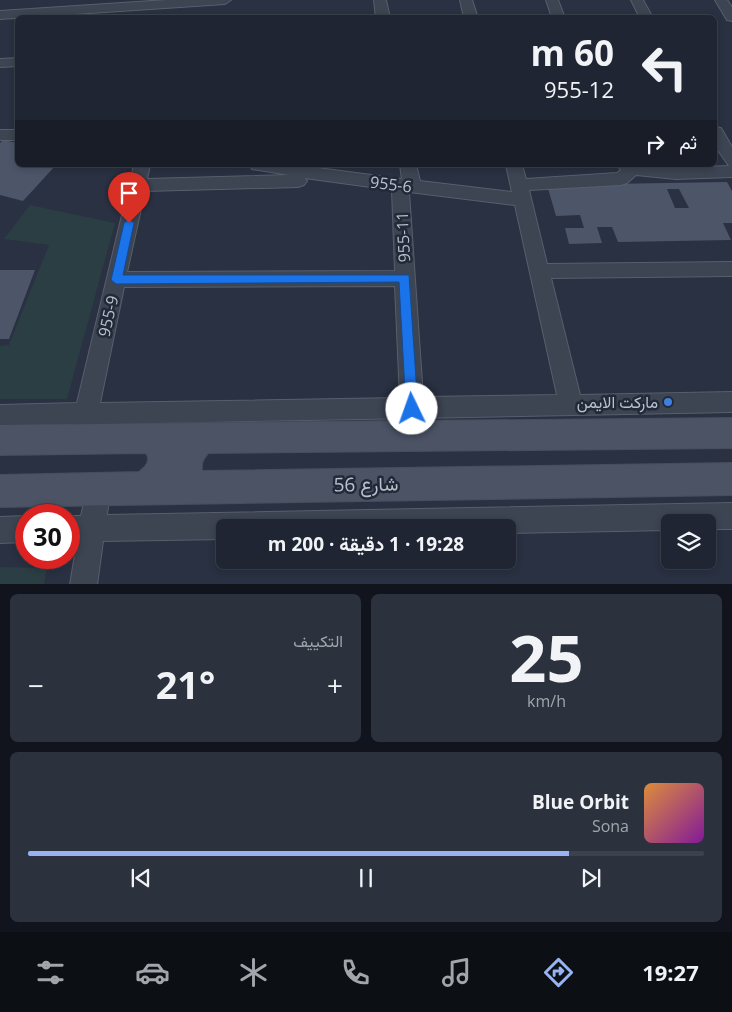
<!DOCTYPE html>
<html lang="ar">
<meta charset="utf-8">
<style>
body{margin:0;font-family:"Open Sans",Vazirmatn,sans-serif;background:#2c313e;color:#f1f3f6;direction:rtl;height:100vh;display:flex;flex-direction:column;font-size:19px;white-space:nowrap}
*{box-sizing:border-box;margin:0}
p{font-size:16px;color:#a1a5ac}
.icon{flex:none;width:28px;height:28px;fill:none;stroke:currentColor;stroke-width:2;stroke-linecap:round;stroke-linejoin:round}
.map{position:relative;height:584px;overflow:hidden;direction:ltr}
.side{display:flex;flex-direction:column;gap:10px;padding:10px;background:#11141c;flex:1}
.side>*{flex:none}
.banner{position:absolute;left:15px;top:15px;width:702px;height:152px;border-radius:8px;box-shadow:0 2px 8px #0003,0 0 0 1px #3c424d;direction:rtl;background:#1f2532;color:#f1f3f6;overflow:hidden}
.buttons{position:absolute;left:661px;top:514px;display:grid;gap:10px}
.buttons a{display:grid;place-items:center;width:55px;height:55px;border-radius:8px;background:#1f2532;box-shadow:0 2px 8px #0003,0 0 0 1px #3c424d;font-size:25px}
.speed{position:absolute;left:15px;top:504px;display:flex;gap:10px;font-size:25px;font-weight:700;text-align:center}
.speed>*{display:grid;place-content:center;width:65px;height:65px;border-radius:50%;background:#1f2532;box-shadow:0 2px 8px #0003,0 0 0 1px #3c424d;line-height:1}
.speed .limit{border:8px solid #d22;background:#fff;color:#111}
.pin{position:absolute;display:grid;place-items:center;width:42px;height:42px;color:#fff;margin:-51px -21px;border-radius:50% 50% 50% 0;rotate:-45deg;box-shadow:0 0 5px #0007}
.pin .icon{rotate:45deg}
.me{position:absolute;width:55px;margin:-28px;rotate:357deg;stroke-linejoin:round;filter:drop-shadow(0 0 4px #0008)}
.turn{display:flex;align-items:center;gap:18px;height:105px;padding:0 20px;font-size:22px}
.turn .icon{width:65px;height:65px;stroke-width:2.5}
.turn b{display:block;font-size:35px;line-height:42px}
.then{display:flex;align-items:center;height:48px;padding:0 20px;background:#0003;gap:10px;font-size:19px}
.big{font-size:38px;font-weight:700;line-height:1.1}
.side .tile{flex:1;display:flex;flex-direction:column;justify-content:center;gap:8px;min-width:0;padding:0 18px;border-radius:8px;background:#2c313e}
.side .dial{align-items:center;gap:0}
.dial b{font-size:65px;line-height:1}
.song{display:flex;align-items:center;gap:15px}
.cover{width:60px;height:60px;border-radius:8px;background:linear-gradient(135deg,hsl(30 70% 55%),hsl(290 70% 35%))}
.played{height:5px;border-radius:2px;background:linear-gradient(90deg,#98b3f3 80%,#3c424d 80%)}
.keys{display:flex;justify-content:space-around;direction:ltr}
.heat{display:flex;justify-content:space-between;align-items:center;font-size:28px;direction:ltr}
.side .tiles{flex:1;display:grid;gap:10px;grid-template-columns:1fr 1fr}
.tile:last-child{grid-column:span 2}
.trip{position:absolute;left:216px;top:519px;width:300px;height:50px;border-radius:8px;background:#1f2532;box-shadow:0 2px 8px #0003,0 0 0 1px #3c424d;font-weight:700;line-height:50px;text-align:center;direction:rtl}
.menu{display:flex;height:80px;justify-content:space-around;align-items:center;background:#0c0f14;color:#a1a5ac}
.menu .icon{width:35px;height:35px}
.menu .selected{color:#98b3f3}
.menu b{font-size:22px;color:#f1f3f6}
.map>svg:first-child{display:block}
.green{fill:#2b3e43}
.building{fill:#4d5669;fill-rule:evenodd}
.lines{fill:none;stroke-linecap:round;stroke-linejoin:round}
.street-casing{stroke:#585f6c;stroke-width:2}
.secondary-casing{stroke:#474d5b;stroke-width:2}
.street{fill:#3d4452;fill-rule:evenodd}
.secondary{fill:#4b5365;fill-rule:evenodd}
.route{fill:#1a73e8;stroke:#114b97}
.shop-dot{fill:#3f7fe0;stroke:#222938;stroke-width:2}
.labels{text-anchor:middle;stroke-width:5;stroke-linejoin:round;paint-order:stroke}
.street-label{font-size:16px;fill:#bac0cc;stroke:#222938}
.poi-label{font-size:16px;fill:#bac0cc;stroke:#222938;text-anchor:end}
.near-street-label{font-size:19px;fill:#bac0cc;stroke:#222938}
</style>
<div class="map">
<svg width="732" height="585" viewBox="0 0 732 585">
<rect width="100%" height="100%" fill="#293142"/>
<path class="green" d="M30 205 115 223 67 399H0V346L9 345 49 245 4 239Z
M0 567 47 568 44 584H0Z"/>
<path class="building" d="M3 140 18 143V165H56L23 201 0 195V143Z
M727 182 732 191V223H723L731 240 618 242 612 227H597L602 243 569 244 565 228H584L580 215 556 216 547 185ZM667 189H679L689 208H675Z
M0 270H35L9 339H0Z"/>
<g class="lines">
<g class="street-casing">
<path id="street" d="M167 0H231L225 4 0 19V11Z
M374 0H386L390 18H376Z
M460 0H472L478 18H464Z
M546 0H558L565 18H552Z
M631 0H643L653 18H640Z
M715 0H727L732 7V21L727 20Z
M18 58V66L0 67V59Z
M715 127 721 128 732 147V177L676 179 636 175 627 183 621 185 529 190 547 264 732 262V276L551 278 580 395 732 392V412L95 424 91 433 83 437 75 433 72 424 0 425V405L77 403 134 165H150L147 179 289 175 252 169 250 165H295L402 179 400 165H416L420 181 512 192 506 165H522L526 179 617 173 621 170 617 165 676 168 729 166 715 146ZM305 178 392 190 395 271 127 272 145 191 298 187 304 185 307 181ZM409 192 515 205 557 395 423 397ZM395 286 400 398 100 403 124 287Z
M0 130H18V140H0Z
M98 477 107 481 110 489 107 515 732 503V529H708V522H670V530L508 533V528H225V539L103 541 97 585H70L77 542H69V516H81L89 481Z
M26 516V542L0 543V517Z"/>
</g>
<g class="secondary-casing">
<path id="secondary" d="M732 418V448L208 453C203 459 201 463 202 471L732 463V495L0 507V475L139 472C145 467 152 461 146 453L0 455V425Z"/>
</g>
<use href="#street" class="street"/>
<use href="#secondary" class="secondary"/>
</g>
<path class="route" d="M129 219 134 223 123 275H409L418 409 417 413H407L406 409 399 282 116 284 111 280 124 223Z"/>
<circle class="shop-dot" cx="668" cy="402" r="5"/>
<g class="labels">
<g class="street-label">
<text transform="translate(391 184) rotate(7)" y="6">955-6</text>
<text transform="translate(403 237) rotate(-93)" y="6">955-11</text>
<text transform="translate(108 316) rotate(-77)" y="6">955-9</text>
</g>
<g class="poi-label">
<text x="658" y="408">ماركت الايمن</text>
</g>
<g class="near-street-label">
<text transform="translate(366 484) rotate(-1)" y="7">شارع 56</text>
</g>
</g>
</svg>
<div class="buttons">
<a><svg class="icon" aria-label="layers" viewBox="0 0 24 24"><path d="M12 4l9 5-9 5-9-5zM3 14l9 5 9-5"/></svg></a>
</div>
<div class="speed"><div class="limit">30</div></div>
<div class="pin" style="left:129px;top:223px;background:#d93025"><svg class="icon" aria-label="arrive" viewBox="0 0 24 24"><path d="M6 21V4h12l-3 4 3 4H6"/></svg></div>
<svg class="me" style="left:412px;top:409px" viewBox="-20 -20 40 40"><circle r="19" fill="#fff"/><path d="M0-13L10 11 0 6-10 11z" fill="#1a73e8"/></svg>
<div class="trip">19:28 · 1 دقيقة · 200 m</div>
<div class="banner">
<div class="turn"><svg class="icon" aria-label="left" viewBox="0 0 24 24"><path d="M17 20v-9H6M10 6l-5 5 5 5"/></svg><div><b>60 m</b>955-12</div></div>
<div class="then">ثم<svg class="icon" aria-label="right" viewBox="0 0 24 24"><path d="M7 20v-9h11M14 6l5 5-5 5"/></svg></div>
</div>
</div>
<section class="side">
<div class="tiles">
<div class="tile dial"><b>25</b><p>km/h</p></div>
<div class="tile"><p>التكييف</p>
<div class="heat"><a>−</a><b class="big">21°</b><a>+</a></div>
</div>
<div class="tile">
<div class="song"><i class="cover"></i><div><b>Blue Orbit</b><p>Sona</p></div></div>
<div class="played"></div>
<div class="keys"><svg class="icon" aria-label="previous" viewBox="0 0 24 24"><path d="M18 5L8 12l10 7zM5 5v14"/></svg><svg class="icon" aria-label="pause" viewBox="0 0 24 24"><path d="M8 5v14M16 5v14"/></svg><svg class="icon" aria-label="next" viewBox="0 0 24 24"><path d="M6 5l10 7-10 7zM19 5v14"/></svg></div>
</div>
</div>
</section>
<nav class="menu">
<b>19:27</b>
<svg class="icon selected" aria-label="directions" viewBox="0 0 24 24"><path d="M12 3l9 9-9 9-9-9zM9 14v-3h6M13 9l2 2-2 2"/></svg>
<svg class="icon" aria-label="music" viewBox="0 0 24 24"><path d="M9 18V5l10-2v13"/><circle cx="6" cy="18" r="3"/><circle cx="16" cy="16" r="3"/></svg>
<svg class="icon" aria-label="phone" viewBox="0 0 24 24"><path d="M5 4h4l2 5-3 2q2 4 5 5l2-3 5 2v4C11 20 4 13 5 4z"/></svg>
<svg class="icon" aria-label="climate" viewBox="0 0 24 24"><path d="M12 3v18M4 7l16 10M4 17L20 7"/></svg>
<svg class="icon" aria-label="car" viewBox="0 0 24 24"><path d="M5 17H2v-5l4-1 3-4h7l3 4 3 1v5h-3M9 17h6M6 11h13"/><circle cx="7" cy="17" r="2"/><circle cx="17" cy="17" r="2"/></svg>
<svg class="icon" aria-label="filters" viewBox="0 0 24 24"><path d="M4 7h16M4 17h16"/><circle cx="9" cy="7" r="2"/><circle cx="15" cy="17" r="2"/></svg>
</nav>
